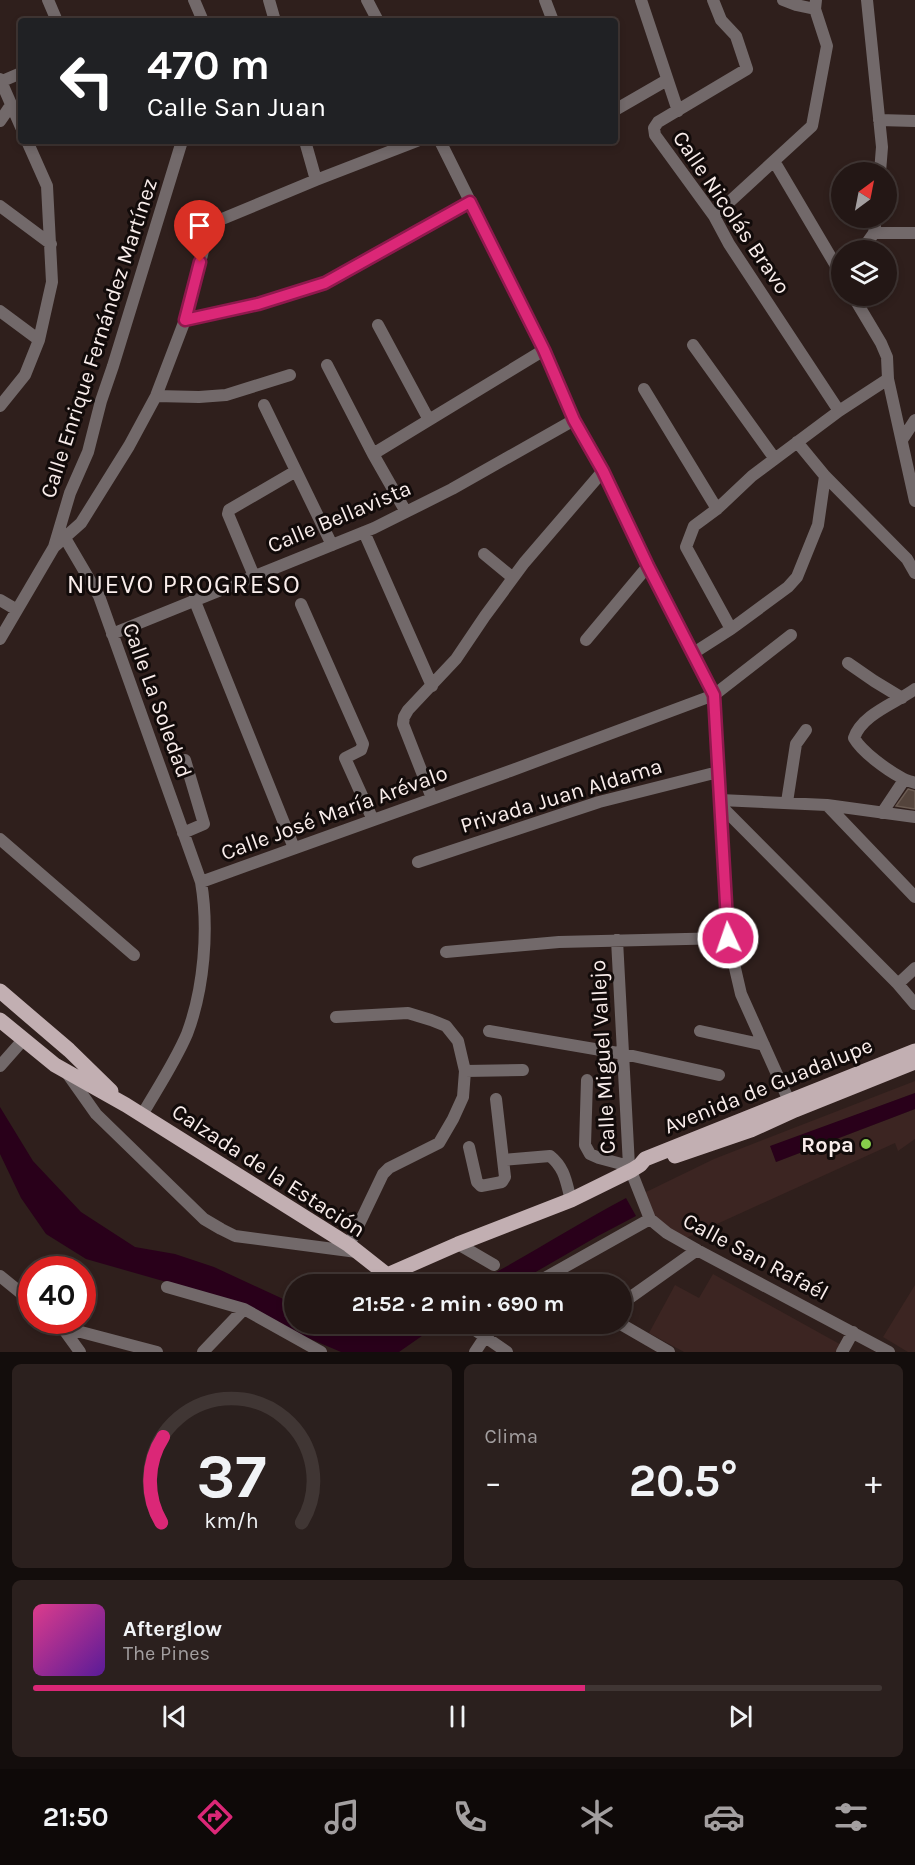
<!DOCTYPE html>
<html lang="es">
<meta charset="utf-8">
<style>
body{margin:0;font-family:Karla,sans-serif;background:#2b201e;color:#f1f3f6;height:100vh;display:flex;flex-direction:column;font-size:22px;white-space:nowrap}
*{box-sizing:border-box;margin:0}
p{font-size:20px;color:#a39fa0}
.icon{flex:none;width:33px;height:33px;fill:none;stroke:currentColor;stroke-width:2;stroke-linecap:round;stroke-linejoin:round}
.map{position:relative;height:1352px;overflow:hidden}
.sheet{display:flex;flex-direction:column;gap:12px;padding:12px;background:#130d0c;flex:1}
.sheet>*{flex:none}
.hud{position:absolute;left:18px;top:18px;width:600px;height:126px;border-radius:6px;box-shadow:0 3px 9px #0003,0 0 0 2px #403634;background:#202124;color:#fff;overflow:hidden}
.needle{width:39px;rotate:32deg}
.buttons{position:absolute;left:831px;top:162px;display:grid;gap:12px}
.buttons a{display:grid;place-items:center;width:66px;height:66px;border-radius:50%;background:#231715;box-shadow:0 3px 9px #0003,0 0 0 2px #403634;font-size:30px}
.speed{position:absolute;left:18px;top:1256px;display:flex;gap:12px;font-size:30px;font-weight:700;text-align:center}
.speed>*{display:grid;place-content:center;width:78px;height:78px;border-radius:50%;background:#231715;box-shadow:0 3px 9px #0003,0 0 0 2px #403634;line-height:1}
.speed .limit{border:9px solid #d22;background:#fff;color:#111}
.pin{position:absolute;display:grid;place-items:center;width:51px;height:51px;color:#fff;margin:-62px -26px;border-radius:50% 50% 50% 0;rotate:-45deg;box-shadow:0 0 6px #0007}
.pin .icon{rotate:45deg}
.me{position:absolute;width:66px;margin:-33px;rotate:357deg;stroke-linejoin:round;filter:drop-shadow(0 0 4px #0008)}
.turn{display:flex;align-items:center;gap:21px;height:126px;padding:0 30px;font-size:27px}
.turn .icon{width:78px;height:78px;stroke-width:2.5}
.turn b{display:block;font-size:42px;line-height:51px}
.big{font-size:45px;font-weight:700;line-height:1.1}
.sheet .widget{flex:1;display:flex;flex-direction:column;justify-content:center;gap:9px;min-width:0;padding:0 21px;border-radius:9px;background:#2b201e}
.sheet .dial{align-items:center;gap:0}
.dial svg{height:156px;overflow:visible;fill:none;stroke:#403634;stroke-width:7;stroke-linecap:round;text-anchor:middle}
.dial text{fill:#f1f3f6;stroke:none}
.song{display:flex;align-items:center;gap:18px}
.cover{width:72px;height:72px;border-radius:9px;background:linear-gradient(135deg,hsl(330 70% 55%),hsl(270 70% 35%))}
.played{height:6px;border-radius:3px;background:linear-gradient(90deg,#db2777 65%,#403634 65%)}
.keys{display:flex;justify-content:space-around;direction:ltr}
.heat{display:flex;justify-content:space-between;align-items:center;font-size:33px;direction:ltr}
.sheet .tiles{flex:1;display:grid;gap:12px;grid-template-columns:1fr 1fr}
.widget:last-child{grid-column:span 2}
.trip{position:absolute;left:284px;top:1274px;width:348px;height:60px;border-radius:30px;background:#231715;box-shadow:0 3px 9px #0003,0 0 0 2px #403634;font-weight:700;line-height:60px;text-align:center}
.tab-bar{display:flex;height:96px;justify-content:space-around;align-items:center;background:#0e0908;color:#a39fa0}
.tab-bar .icon{width:42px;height:42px}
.tab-bar .selected{color:#db2777}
.tab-bar b{font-size:27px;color:#f1f3f6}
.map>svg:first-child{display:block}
.built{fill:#3c2522}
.water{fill:#29001a}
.building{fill:#54443c;stroke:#6b5b52;stroke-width:1.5}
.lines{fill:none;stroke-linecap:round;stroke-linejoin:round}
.minor{stroke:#72696a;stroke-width:12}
.major{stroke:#c2afb2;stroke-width:15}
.route-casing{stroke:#8e194d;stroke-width:15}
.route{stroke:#db2777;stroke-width:10}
.poi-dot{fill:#86cf4b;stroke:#120b0a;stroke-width:2}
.labels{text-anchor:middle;stroke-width:6;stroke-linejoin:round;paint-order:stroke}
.street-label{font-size:22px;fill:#f9edeb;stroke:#120b0a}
.poi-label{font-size:22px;font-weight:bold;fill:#f9edeb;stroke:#120b0a;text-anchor:end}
.quarter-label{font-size:26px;letter-spacing:1.5px;fill:#f9edeb;stroke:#120b0a}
</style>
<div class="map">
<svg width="915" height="1352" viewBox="0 0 915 1352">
<rect width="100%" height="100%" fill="#2f1f1c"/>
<path class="built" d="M915 1081V1093L771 1147 776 1162 915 1109V1139L898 1151 895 1143 684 1239 655 1219 644 1193 714 1159Z
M713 1274 845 1347 842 1352H684L649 1333 675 1285 699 1298Z
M915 1285V1352H908L883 1337Z"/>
<path class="water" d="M915 1093V1109L776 1162 770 1146Z
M0 1107 33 1161 81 1212 135 1247 175 1254 214 1267 294 1304V1323H346L374 1328 387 1323H446L429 1331 399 1352H341L301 1335 247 1305 86 1259 46 1234 21 1198 0 1154Z
M626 1198 636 1216 598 1236 515 1284H474C526 1257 575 1225 626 1198Z"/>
<path class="building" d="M908 789 915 791V809L896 806Z"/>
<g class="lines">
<path class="minor" d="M48 0 57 21
M194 0 203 21
M269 0 275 21
M367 0 378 21
M545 0 553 21
M641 0 678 111
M713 0 721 20 736 36 747 69 658 122 654 128 655 135 714 216 729 244 839 411
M783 0 796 5 815 9
M867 0 882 147 880 172
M0 79 21 127
M0 82 21 73
M615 110 667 80
M879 120 915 121
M0 121 11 105
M305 141 316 180
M440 141 544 350 574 420 603 471 648 566 714 695 728 938 741 994 789 1101 794 1109
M774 161 842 276
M0 206 51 244
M714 216 812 126 827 46 815 9 816 0
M874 233H915
M862 250 874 233 876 218
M853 296 881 343 887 357 888 379 915 501
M0 311 39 340
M185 320 258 304 325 283 470 202
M378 325 429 420
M693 345 775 459
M327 365 373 454 406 512
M644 389 717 509
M156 396 199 397 226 395 290 375
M264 405 332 545
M0 406 25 375 39 340 52 282 47 186 27 141
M902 440 915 420
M797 442 825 476 907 559 915 573
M373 454 544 350
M364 532 432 686
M65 538 99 596 201 882C209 929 204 989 187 1034 175 1062 157 1089 142 1115
M54 547 70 493 88 452 101 401 113 366 182 141
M484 554 513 578
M254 576 228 514 229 510 296 471
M194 599 294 848
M0 600 17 610
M301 604 363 744 361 750 345 758 373 820
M731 629 686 547 694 526 717 509 752 476 839 411 888 379
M112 634 374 528 452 489 574 420
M0 639 54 547 81 523 129 446 156 396 185 320 210 224 316 180 417 141
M586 640 648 566
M692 654 731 629 788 587 797 577 818 525 825 476
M848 663 874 681 902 698
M915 689C896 703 862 714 854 738 862 752 887 770 902 778 906 781 911 781 915 783
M432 798 403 724 404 717 408 710 456 659 485 616 524 563 603 471
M720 800 827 805 915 817
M787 802 796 744 806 730
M720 805 898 984 915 1004
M827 805 915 897
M882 813 904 780
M183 833 204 824 185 760
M0 839 134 955
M418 862 599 802 718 772
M201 882 510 771 714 695 791 635
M617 940 629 1166 650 1219 667 1233 697 1250 889 1352
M446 952 559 942 728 938
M898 984 915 968
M336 1017 408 1013 431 1020 446 1026 458 1041 465 1071 463 1097 453 1119 439 1143 389 1168 383 1174 349 1245
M489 1031 624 1054 719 1075
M700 1031 764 1045
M0 1066 23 1040
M465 1071 523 1070
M67 1073 96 1114 204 1219 221 1229 235 1236 357 1252
M587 1080 585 1145 590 1154 599 1158 629 1166
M469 1147 477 1182 481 1186 502 1182 505 1177 496 1099
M503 1160 550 1156C565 1168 566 1182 571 1200
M458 1244 494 1265
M387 1275 403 1284
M0 1276 32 1302
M538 1284 543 1279 650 1219
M167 1287 244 1309 321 1352
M621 1304 697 1250
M53 1320 62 1327 157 1352
M465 1323 507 1352
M619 1323 669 1352
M62 1327 80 1352
M203 1352 244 1309
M475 1352 485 1337 499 1323
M842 1352 853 1332"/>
<path class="major" d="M0 991 69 1050 111 1091
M0 1020 55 1065 126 1105 349 1245 387 1275 458 1244 571 1200 632 1170 640 1165 645 1159 915 1051
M675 1156 751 1130 795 1110 915 1062"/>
</g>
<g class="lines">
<g class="route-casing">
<path id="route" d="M200 262 185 320 258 304 325 283 470 202 544 350 574 420 603 471 648 566 714 695 728 938"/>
</g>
<use href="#route" class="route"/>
</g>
<circle class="poi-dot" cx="866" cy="1144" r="6"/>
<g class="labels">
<g class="street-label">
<text transform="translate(732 212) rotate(56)" y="8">Calle Nicolás Bravo</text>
<text transform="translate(98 338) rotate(-72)" y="8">Calle Enrique Fernández Martínez</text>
<text transform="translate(339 516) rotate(-23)" y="8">Calle Bellavista</text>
<text transform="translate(158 700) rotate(70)" y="8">Calle La Soledad</text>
<text transform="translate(561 795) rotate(-17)" y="8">Privada Juan Aldama</text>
<text transform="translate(334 812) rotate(-20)" y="8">Calle José María Arévalo</text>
<text transform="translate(602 1057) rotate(-93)" y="8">Calle Miguel Vallejo</text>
<text transform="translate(768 1085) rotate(-22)" y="8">Avenida de Guadalupe</text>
<text transform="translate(269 1170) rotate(33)" y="8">Calzada de la Estación</text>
<text transform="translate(756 1256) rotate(28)" y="8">Calle San Rafaél</text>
</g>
<g class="poi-label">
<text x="854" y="1152">Ropa</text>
</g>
<g class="quarter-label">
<text x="184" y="593">NUEVO PROGRESO</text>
</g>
</g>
</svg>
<div class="buttons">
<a><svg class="needle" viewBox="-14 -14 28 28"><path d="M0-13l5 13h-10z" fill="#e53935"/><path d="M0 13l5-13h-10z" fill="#a39fa0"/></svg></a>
<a><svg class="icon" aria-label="layers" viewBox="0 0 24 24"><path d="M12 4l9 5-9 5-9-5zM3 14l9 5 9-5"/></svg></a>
</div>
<div class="speed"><div class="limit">40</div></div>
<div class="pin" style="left:200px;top:262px;background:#d93025"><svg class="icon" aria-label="arrive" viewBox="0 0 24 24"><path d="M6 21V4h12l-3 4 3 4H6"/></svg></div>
<svg class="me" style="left:728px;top:938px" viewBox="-20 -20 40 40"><circle r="17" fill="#db2777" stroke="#fff" stroke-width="3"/><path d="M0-11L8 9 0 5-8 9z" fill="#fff"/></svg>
<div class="trip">21:52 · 2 min · 690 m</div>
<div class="hud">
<div class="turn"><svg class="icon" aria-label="left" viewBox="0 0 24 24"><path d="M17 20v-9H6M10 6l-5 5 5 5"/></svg><div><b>470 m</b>Calle San Juan</div></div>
</div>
</div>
<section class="sheet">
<div class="tiles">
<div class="widget dial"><svg viewBox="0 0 100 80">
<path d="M14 69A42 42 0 1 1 86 69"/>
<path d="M14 69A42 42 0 0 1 15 25" stroke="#db2777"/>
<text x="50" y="56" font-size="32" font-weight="700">37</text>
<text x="50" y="72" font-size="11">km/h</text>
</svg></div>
<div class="widget"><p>Clima</p>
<div class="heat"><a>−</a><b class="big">20.5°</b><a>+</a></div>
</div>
<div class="widget">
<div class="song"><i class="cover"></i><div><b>Afterglow</b><p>The Pines</p></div></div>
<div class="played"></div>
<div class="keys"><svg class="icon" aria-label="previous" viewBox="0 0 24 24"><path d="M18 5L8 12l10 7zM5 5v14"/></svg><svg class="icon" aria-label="pause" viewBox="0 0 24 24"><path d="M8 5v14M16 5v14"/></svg><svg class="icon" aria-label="next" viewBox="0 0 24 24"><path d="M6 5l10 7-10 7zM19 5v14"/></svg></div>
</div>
</div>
</section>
<nav class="tab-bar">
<b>21:50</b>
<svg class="icon selected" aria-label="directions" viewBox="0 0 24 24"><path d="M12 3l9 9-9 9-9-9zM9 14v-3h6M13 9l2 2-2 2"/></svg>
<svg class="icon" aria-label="music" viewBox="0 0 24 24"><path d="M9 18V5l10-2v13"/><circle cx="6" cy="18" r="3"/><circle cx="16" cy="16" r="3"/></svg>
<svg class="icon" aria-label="phone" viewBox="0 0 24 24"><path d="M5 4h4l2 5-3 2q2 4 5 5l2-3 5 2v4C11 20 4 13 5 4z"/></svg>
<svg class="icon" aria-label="climate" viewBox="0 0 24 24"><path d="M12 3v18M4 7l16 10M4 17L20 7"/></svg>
<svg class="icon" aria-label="car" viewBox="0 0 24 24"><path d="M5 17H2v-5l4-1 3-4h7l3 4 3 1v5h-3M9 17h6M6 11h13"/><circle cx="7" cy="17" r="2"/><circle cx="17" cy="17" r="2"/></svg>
<svg class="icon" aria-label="filters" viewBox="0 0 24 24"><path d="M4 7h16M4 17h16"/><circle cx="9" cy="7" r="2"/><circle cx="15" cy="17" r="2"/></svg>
</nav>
